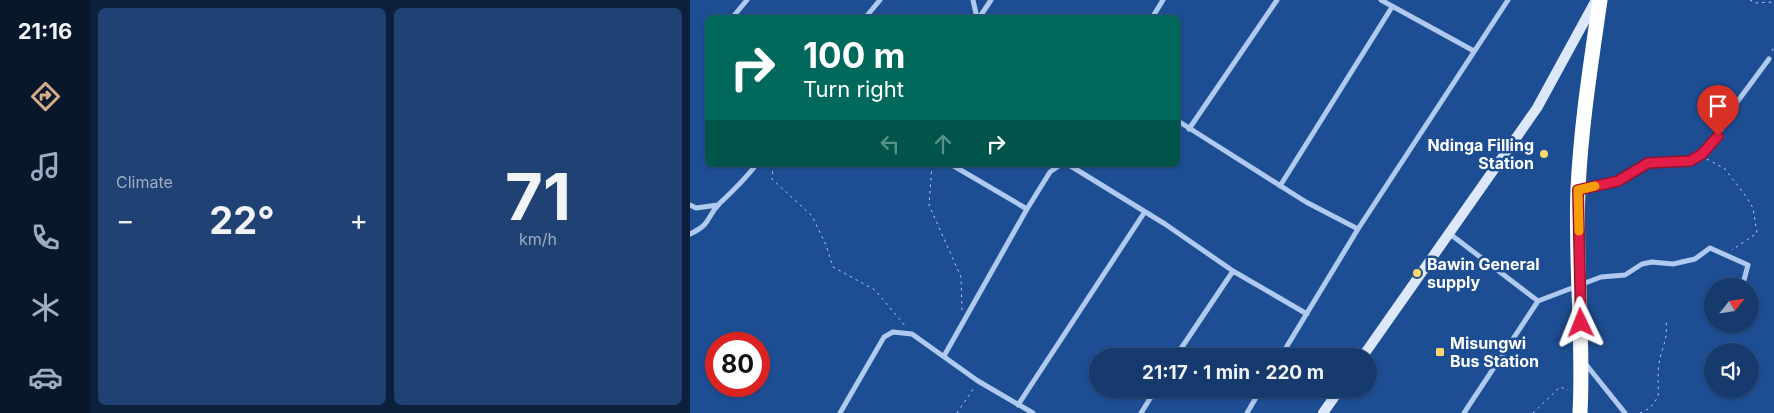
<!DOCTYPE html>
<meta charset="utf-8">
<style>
body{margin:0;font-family:Inter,sans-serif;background:#1f4173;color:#f1f3f6;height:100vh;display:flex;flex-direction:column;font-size:19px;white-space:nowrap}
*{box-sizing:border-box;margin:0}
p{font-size:16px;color:#9eadc2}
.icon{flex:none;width:28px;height:28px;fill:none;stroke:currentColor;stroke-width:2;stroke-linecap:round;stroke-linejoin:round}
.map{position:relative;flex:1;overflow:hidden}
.sheet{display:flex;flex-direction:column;gap:8px;padding:8px;background:#0c203c;width:600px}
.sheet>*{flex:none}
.guide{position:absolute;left:15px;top:15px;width:475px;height:152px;border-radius:8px;box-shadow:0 1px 4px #0004,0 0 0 1px #355481;background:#00695c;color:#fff;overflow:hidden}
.needle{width:32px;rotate:60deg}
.buttons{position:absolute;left:1014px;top:278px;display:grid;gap:10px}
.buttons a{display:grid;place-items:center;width:55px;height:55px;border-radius:50%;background:#163a6e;box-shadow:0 1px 4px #0004,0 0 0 1px #355481;font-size:25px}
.speed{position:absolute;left:15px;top:332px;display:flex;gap:10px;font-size:25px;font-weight:700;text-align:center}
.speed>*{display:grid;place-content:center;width:65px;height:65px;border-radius:50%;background:#163a6e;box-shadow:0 1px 4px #0004,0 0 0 1px #355481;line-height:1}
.speed .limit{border:8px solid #d22;background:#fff;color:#111}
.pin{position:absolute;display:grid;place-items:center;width:42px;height:42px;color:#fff;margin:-51px -21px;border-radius:50% 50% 50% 0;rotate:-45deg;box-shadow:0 0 5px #0007}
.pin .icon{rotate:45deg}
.me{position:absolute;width:55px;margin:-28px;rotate:358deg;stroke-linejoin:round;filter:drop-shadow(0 0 4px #0008)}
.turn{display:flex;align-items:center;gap:18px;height:105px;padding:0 15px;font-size:22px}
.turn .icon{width:65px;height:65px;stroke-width:2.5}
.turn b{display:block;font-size:35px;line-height:42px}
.lanes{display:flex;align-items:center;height:48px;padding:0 15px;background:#0003;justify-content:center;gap:25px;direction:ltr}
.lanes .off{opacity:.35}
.big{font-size:38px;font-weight:700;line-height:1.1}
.sheet .tile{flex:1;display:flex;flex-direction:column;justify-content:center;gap:8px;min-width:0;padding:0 18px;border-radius:8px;background:#1f4173}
.sheet .dial{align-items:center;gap:0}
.dial b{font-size:65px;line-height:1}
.heat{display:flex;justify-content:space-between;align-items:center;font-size:28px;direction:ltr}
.sheet .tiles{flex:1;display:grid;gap:8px;grid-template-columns:repeat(2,1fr)}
.trip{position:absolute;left:399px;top:348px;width:288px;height:50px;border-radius:25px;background:#163a6e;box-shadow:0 1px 4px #0004,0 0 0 1px #355481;font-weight:700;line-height:50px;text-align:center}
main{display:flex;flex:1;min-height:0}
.dock{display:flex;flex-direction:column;width:90px;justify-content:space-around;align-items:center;background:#09172c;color:#9eadc2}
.dock .icon{width:35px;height:35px}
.dock .on{color:#d6ab8b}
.dock b{font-size:22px;color:#f1f3f6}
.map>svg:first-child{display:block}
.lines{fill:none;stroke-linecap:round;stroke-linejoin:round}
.path{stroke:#afcaee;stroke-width:1;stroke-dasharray:2.5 4;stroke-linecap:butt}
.street{stroke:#afcaee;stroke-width:5}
.secondary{stroke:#dce8fa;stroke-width:10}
.highway{stroke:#fff;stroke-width:15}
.route-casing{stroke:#92132f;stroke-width:12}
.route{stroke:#e11d48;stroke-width:9}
.slow{stroke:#f59e0b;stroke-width:9}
.poi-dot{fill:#fed86e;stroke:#1d4e93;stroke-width:2}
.labels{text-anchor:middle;stroke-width:5;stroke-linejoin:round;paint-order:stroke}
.poi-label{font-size:16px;font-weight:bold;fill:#fff;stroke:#1d4e93;text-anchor:start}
</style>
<main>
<nav class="dock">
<b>21:16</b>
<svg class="icon on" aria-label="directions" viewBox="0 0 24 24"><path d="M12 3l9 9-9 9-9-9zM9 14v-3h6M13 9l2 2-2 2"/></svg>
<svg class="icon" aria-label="music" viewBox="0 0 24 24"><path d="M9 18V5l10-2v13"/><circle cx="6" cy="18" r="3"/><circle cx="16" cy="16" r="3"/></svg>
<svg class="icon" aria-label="phone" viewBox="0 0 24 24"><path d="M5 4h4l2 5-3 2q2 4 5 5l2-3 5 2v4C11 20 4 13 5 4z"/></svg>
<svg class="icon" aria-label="climate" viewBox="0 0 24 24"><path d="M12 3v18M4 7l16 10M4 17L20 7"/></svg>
<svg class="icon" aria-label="car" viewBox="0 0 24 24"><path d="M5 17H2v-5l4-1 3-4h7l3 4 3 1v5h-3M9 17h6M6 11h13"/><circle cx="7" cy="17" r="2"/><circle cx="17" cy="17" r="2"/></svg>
</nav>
<section class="sheet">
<div class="tiles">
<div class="tile"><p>Climate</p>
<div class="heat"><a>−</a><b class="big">22°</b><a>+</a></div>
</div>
<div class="tile dial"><b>71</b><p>km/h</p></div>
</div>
</section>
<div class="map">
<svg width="1084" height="413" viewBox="0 0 1084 413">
<rect width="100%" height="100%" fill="#1d4e93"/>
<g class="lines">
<path class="path" d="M1060 0 1065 3 1084 2
M1082 51 1084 47
M1017 159 1035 169 1055 195 1063 208 1067 233 1042 250
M83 165 82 179 122 216 136 245 143 267 185 290 216 327
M242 165 239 205 271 277 272 310
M267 413 284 388
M843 413 870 387 878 390
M950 413 960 408 968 397C969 385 967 376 969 364 972 345 978 342 976 320"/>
<path class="street" d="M283 0 287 18
M691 0 784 51
M42 18 57 0
M175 18 190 0
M289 18 301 0
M462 18 473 0
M488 121 616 202 668 229
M499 129 587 0
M262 165 337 209
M379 165 475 224 543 271 486 356
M590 186 702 7
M890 190 928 181 958 163 1000 161 1012 154 1028 136 1039 113 1079 59
M0 205 6 208 28 205
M0 234C23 223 15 218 30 203 43 191 55 179 66 165
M760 234 848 301 911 277 935 275 952 264 962 262 983 264 1005 259 1020 248 1058 265 1054 280
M543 271 617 314
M254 356 337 209 360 172 370 165
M591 356 668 229 818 0
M894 362 935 413
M328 405 454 213
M150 413 194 337 203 332 222 334 288 381 343 413
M451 413 466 389
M557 413 571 389
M774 413 848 301"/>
<path class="secondary" d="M673 356 847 108 906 0
M633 413 650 389"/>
<path class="highway" d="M890 413C894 338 885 264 888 189 891 125 901 63 910 0"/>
</g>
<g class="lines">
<g class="route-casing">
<path id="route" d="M891 323 888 190 928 181 958 163 1000 161 1012 154 1028 136"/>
</g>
<use href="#route" class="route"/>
<path class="slow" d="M889 231 888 190 905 186"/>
</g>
<g class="poi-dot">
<circle cx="854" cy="154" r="5"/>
<circle cx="727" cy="273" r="5"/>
<rect x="745" y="347" width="10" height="10" rx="2.5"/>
</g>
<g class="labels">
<g class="poi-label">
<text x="844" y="151" text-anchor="end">Ndinga Filling<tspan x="844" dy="18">Station</tspan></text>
<text x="737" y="270">Bawin General<tspan x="737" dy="18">supply</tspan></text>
<text x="760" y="349">Misungwi<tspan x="760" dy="18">Bus Station</tspan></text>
</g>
</g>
</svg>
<div class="buttons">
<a><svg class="needle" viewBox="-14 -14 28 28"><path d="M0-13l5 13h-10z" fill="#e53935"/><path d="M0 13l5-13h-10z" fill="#9eadc2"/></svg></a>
<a><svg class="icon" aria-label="sound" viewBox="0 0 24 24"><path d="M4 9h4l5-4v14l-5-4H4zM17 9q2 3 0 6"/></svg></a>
</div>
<div class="speed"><div class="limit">80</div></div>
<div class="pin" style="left:1028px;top:136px;background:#d93025"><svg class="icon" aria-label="arrive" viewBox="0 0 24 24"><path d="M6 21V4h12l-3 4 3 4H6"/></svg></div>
<svg class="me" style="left:891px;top:323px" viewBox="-20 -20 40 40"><path d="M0-17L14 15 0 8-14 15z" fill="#e11d48" stroke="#fff" stroke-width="4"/></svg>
<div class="trip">21:17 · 1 min · 220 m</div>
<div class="guide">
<div class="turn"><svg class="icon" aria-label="right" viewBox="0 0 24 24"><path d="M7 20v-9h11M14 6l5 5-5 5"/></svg><div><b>100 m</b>Turn right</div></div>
<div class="lanes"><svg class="icon off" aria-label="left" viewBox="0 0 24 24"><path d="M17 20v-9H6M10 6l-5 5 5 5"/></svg><svg class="icon off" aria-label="ahead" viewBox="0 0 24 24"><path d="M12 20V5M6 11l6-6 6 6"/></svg><svg class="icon" aria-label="right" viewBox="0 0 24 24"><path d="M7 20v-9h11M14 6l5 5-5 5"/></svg></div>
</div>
</div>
</main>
